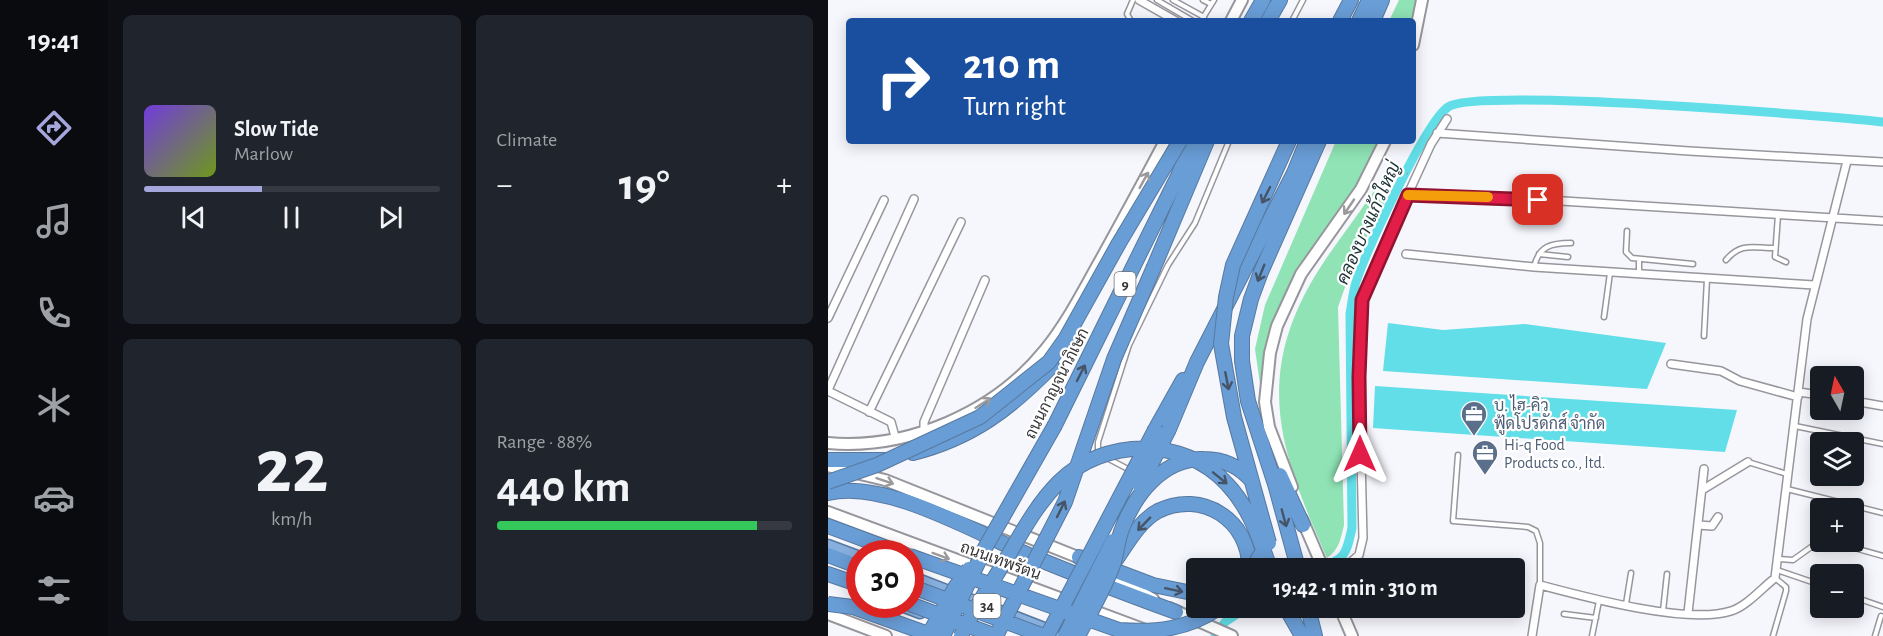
<!DOCTYPE html>
<meta charset="utf-8">
<style>
body{margin:0;font-family:"Alegreya Sans",Sarabun,sans-serif;background:#20242c;color:#f1f3f6;height:100vh;display:flex;flex-direction:column;font-size:22px;white-space:nowrap}
*{box-sizing:border-box;margin:0}
p{font-size:20px;color:#9ea1a6}
.icon{flex:none;width:33px;height:33px;fill:none;stroke:currentColor;stroke-width:2;stroke-linecap:round;stroke-linejoin:round}
.map{position:relative;flex:1;overflow:hidden}
.sheet{display:flex;flex-direction:column;gap:15px;padding:15px;background:#0d0f14;width:720px}
.sheet>*{flex:none}
.banner{position:absolute;left:18px;top:18px;width:570px;height:126px;border-radius:6px;box-shadow:0 3px 15px #0003;background:#1a4fa0;color:#fff;overflow:hidden}
.needle{width:39px;rotate:351deg}
.controls{position:absolute;left:982px;top:366px;display:grid;gap:12px}
.controls a{display:grid;place-items:center;width:54px;height:54px;border-radius:6px;background:#171b24;box-shadow:0 3px 15px #0003;font-size:30px}
.speed{position:absolute;left:18px;top:540px;display:flex;gap:12px;font-size:30px;font-weight:700;text-align:center}
.speed>*{display:grid;place-content:center;width:78px;height:78px;border-radius:50%;background:#171b24;box-shadow:0 3px 15px #0003;line-height:1}
.speed .limit{border:9px solid #d22;background:#fff;color:#111}
.pin{position:absolute;display:grid;place-items:center;width:51px;height:51px;color:#fff;margin:-26px;border-radius:12px;box-shadow:0 3px 9px #0006}
.me{position:absolute;width:66px;margin:-33px;rotate:0deg;stroke-linejoin:round;filter:drop-shadow(0 0 4px #0008)}
.turn{display:flex;align-items:center;gap:21px;height:126px;padding:0 18px;font-size:27px}
.turn .icon{width:78px;height:78px;stroke-width:2.5}
.turn b{display:block;font-size:42px;line-height:51px}
.big{font-size:45px;font-weight:600;line-height:1.1}
.sheet .card{flex:1;display:flex;flex-direction:column;justify-content:center;gap:9px;min-width:0;padding:0 21px;border-radius:9px;background:#20242c}
.sheet .dial{align-items:center;gap:0}
.dial b{font-size:78px;line-height:1}
.song{display:flex;align-items:center;gap:18px}
.cover{width:72px;height:72px;border-radius:9px;background:linear-gradient(135deg,hsl(260 70% 55%),hsl(80 70% 35%))}
.played{height:6px;border-radius:3px;background:linear-gradient(90deg,#a4a6dc 40%,#363941 40%)}
.keys{display:flex;justify-content:space-around;direction:ltr}
.heat{display:flex;justify-content:space-between;align-items:center;font-size:33px;direction:ltr}
.charge{height:9px;border-radius:4px;background:linear-gradient(90deg,#34c759 88%,#363941 0)}
.sheet .tiles{flex:1;display:grid;gap:15px;grid-template-columns:repeat(2,1fr)}
.trip{position:absolute;left:358px;top:558px;width:339px;height:60px;border-radius:6px;background:#171b24;box-shadow:0 3px 15px #0003;font-weight:600;line-height:60px;text-align:center}
main{display:flex;flex:1;min-height:0}
.dock{display:flex;flex-direction:column;width:108px;justify-content:space-around;align-items:center;background:#090b0e;color:#9ea1a6}
.dock .icon{width:42px;height:42px}
.dock .on{color:#a4a6dc}
.dock b{font-size:27px;color:#f1f3f6}
.map>svg:first-child{display:block}
.green{fill:#8fe3b5}
.water{fill:#61dee7}
.lines{fill:none;stroke-linecap:round;stroke-linejoin:round}
.canal{stroke:#61dee7;stroke-width:9}
.service-casing{stroke:#97969d;stroke-width:7}
.minor-casing{stroke:#97969d;stroke-width:10}
.secondary-casing{stroke:#97969d;stroke-width:14}
.trunk-casing{stroke:#57799f;stroke-width:15}
.motorway-casing{stroke:#57799f;stroke-width:16}
.path{stroke:#a1a1a6;stroke-width:1.5;stroke-dasharray:3 3;stroke-linecap:butt}
.service{stroke:#fff;stroke-width:4}
.minor{stroke:#fff;stroke-width:7}
.secondary{stroke:#fff;stroke-width:10}
.trunk{stroke:#87b0de;stroke-width:12}
.motorway{stroke:#699dd6;stroke-width:14}
.motorway-bridge-casing{stroke:#57799f;stroke-width:16;stroke-linecap:butt}
.motorway-bridge{stroke:#699dd6;stroke-width:14}
.oneway{stroke:#9a9a9c}
.oneway2{stroke:#455467}
.route-casing{stroke:#92132f;stroke-width:15}
.route{stroke:#e11d48;stroke-width:10}
.slow{stroke:#f59e0b;stroke-width:10}
.labels{text-anchor:middle;stroke-width:4.5;stroke-linejoin:round;paint-order:stroke}
.shield{fill:#fff;stroke:#727274;stroke-width:1.5}
.shield-label{font-size:15px;font-weight:bold;fill:#353538}
.street-label{font-size:16px;fill:#353538;stroke:#fff}
.service-label{font-size:16px;fill:#4e5e75;stroke:#fff;text-anchor:start}
.water-label{font-size:18px;font-style:italic;fill:#1c3234;stroke:#fff}
</style>
<main>
<nav class="dock">
<b>19:41</b>
<svg class="icon on" aria-label="directions" viewBox="0 0 24 24"><path d="M12 3l9 9-9 9-9-9zM9 14v-3h6M13 9l2 2-2 2"/></svg>
<svg class="icon" aria-label="music" viewBox="0 0 24 24"><path d="M9 18V5l10-2v13"/><circle cx="6" cy="18" r="3"/><circle cx="16" cy="16" r="3"/></svg>
<svg class="icon" aria-label="phone" viewBox="0 0 24 24"><path d="M5 4h4l2 5-3 2q2 4 5 5l2-3 5 2v4C11 20 4 13 5 4z"/></svg>
<svg class="icon" aria-label="climate" viewBox="0 0 24 24"><path d="M12 3v18M4 7l16 10M4 17L20 7"/></svg>
<svg class="icon" aria-label="car" viewBox="0 0 24 24"><path d="M5 17H2v-5l4-1 3-4h7l3 4 3 1v5h-3M9 17h6M6 11h13"/><circle cx="7" cy="17" r="2"/><circle cx="17" cy="17" r="2"/></svg>
<svg class="icon" aria-label="filters" viewBox="0 0 24 24"><path d="M4 7h16M4 17h16"/><circle cx="9" cy="7" r="2"/><circle cx="15" cy="17" r="2"/></svg>
</nav>
<section class="sheet">
<div class="tiles">
<div class="card">
<div class="song"><i class="cover"></i><div><b>Slow Tide</b><p>Marlow</p></div></div>
<div class="played"></div>
<div class="keys"><svg class="icon" aria-label="previous" viewBox="0 0 24 24"><path d="M18 5L8 12l10 7zM5 5v14"/></svg><svg class="icon" aria-label="pause" viewBox="0 0 24 24"><path d="M8 5v14M16 5v14"/></svg><svg class="icon" aria-label="next" viewBox="0 0 24 24"><path d="M6 5l10 7-10 7zM19 5v14"/></svg></div>
</div>
<div class="card"><p>Climate</p>
<div class="heat"><a>−</a><b class="big">19°</b><a>+</a></div>
</div>
<div class="card dial"><b>22</b><p>km/h</p></div>
<div class="card"><p>Range · 88%</p><b class="big">440 km</b><div class="charge"></div></div>
</div>
</section>
<div class="map">
<svg width="1055" height="636" viewBox="0 0 1055 636">
<rect width="100%" height="100%" fill="#f6f6fd"/>
<path class="green" d="M571 0H598L585 58V21H561Z
M508 141H560L479 274 447 342 434 398 427 349 437 305Z
M546 191 559 198 527 259 510 307 516 525C513 538 511 550 499 558 455 458 425 383 484 281 502 250 526 221 546 191Z"/>
<path class="water" d="M560 323 615 330 697 324 838 343 819 389 555 371Z
M547 386 909 410 897 452 545 428Z"/>
<g class="lines">
<path class="canal" d="M492 568C518 559 518 554 524 528L522 314C524 303 525 290 529 279 540 248 597 123 620 107 647 87 1000 116 1055 122
M387 636 397 622 418 608"/>
<g class="service-casing">
<path id="service" d="M329 0 365 21
M345 0 376 17
M375 0 383 4
M303 21 299 14 305 0
M373 21 386 0
M464 21 475 0
M950 215 947 257 958 262
M799 231 798 252 804 258 865 264
M711 254 740 257
M811 259V273
M898 260C913 242 925 248 946 248
M706 267C711 246 723 243 743 243
M776 317 782 273
M876 336 879 279
M967 426 1055 444
M270 453V442L301 345 340 265 367 223 401 141
M630 455 625 521 700 527 708 531 712 543V584
M279 458 298 468
M920 462 959 474
M959 489 1055 513
M1005 542 1055 556
M951 559 965 560 993 540
M949 570 993 585
M1026 597 1055 607
M798 604 803 573
M835 611 839 574
M736 614 768 618
M764 636 771 601
M945 636 958 591V587L947 578
M1047 636 1053 616"/>
</g>
<g class="minor-casing">
<path id="minor" d="M311 0 348 21
M609 133 861 151 1055 162
M580 195 686 198 1055 221
M578 254 706 267 986 285
M0 318 56 200
M843 364 893 371 912 381 970 397
M0 390 86 199
M0 391 63 422 68 440
M970 392 993 395
M1026 401 1055 406
M41 412 133 222
M96 432V422L157 280
M874 490 920 462
M870 525 884 526 890 517
M516 568 531 555 535 538 531 377 534 301 548 264 603 144 619 119
M860 613 876 469
M704 636 712 585C757 597 860 625 903 611 919 606 934 588 947 578L979 319 1019 161"/>
</g>
<g class="secondary-casing">
<path id="secondary" d="M403 21 414 0
M585 45 594 0
M0 443C80 450 166 413 217 350 239 323 255 291 272 261 294 221 316 181 337 141
M0 466 57 480 257 560
M464 487 441 427 437 402 442 353 449 326 473 274 533 189 557 141
M0 512 315 629
M474 519 495 568
M279 572 325 599
M341 608 404 636
M512 608 524 636
M0 614 58 636"/>
</g>
<g class="trunk-casing">
<path id="trunk" d="M0 546 32 558
M82 577 234 636
M71 604 92 612"/>
</g>
<g class="motorway-casing">
<path id="motorway" d="M423 21 435 0
M440 21 452 0
M512 21 523 0
M531 21 541 0
M545 21 554 0
M326 267 379 141
M227 425 350 176 364 141
M341 429 369 362 466 173 479 141
M327 430 355 380
M85 453C144 438 182 409 224 366
M0 460H58
M452 475 475 525
M0 493C58 479 148 533 203 556 251 576 299 594 348 612
M0 526 75 554
M0 555 32 567
M251 557 325 585 369 594
M285 564C298 546 310 522 330 511 374 489 422 521 421 568
M470 568 447 484 420 401 414 361V336L423 299 433 272 491 141
M0 574 32 585
M458 608 474 636
M480 608 487 636"/>
</g>
<path class="path" d="M558 161 580 174"/>
<use href="#service" class="service"/>
<use href="#minor" class="minor"/>
<use href="#secondary" class="secondary"/>
<use href="#trunk" class="trunk"/>
<use href="#motorway" class="motorway"/>
<g class="motorway-bridge-casing">
<path id="motorway-bridge" d="M0 482 49 465 152 417 221 362 238 338 291 243 352 141
M312 486 341 429
M441 543 406 417 393 344 398 297 405 265 461 141
M82 556 291 630C328 633 360 629 391 608
M425 568 437 547
M82 586 216 636
M0 604 25 607 106 636
M82 604 168 636
M100 636 128 586 141 569
M115 636 157 548 227 425
M133 636C145 610 162 586 177 561 193 534 208 505 231 482 275 438 356 436 399 484 422 508 431 538 442 568
M168 636 237 502 286 359 326 267
M219 636 327 430
M237 636 285 541
M250 636C262 613 276 590 285 565 289 554 289 541 294 529 307 494 335 458 376 459 395 459 412 467 424 481"/>
</g>
<use href="#motorway-bridge" class="motorway-bridge"/>
</g>
<defs><path id="oneway-shaft" d="M-6 0H5M1.5-3L5.5 0L1.5 3" fill="none" stroke-width="1.6" stroke-linecap="round" stroke-linejoin="round" transform="scale(1.5)"/></defs>
<g class="oneway">
<use href="#oneway-shaft" transform="translate(316 180) rotate(-61)"/>
<use href="#oneway-shaft" transform="translate(521 207) rotate(124)"/>
<use href="#oneway-shaft" transform="translate(155 403) rotate(-33)"/>
<use href="#oneway-shaft" transform="translate(57 481) rotate(19)"/>
<use href="#oneway-shaft" transform="translate(113 556) rotate(20)"/>
</g>
<g class="oneway2">
<use href="#oneway-shaft" transform="translate(438 195) rotate(117)"/>
<use href="#oneway-shaft" transform="translate(433 273) rotate(112)"/>
<use href="#oneway-shaft" transform="translate(253 373) rotate(-63)"/>
<use href="#oneway-shaft" transform="translate(399 381) rotate(79)"/>
<use href="#oneway-shaft" transform="translate(392 478) rotate(39)"/>
<use href="#oneway-shaft" transform="translate(233 509) rotate(-64)"/>
<use href="#oneway-shaft" transform="translate(456 518) rotate(75)"/>
<use href="#oneway-shaft" transform="translate(316 524) rotate(134)"/>
<use href="#oneway-shaft" transform="translate(346 590) rotate(12)"/>
</g>
<g class="lines">
<g class="route-casing">
<path id="route" d="M532 454 531 377 534 300 580 195 710 200"/>
</g>
<use href="#route" class="route"/>
<path class="slow" d="M580 195 660 197"/>
</g>
<defs>
<g id="office-pin" transform="scale(1.35)"><path d="M0 17L-7.5 6A9.5 9.5 0 1 1 7.5 6Z" fill="#5c6f8a" stroke="#fff"/><path d="M-6-3h4V-5.5h4V-3h4V5H-6ZM-1-4.5V-3h2v-1.5ZM-6 0V1H6V0Z" fill="#fff"/></g>
</defs>
<g fill-rule="evenodd">
<use href="#office-pin" x="646" y="414"/>
<use href="#office-pin" x="657" y="453"/>
</g>
<g class="labels">
<g class="shield">
<rect x="286.5" y="272" width="21" height="24" rx="4.5"/>
<rect x="145.5" y="594" width="27" height="24" rx="4.5"/>
</g>
<g class="shield-label">
<text x="297" y="289">9</text>
<text x="159" y="611">34</text>
</g>
<g class="street-label">
<text transform="translate(228 383) rotate(-63)" y="6">ถนนกาญจนาภิเษก</text>
<text transform="translate(173 560) rotate(20)" y="6">ถนนเทพรัตน</text>
</g>
<g class="service-label">
<text x="666" y="411">บ. ไฮ-คิว<tspan x="666" dy="18">ฟู้ดโปรดักส์ จำกัด</tspan></text>
<text x="676" y="450">Hi-q Food<tspan x="676" dy="18">Products co., ltd.</tspan></text>
</g>
<g class="water-label">
<text transform="translate(540 223) rotate(-66)" y="6">คลองบางแก้วใหญ่</text>
</g>
</g>
</svg>
<div class="controls">
<a><svg class="needle" viewBox="-14 -14 28 28"><path d="M0-13l5 13h-10z" fill="#e53935"/><path d="M0 13l5-13h-10z" fill="#9ea1a6"/></svg></a>
<a><svg class="icon" aria-label="layers" viewBox="0 0 24 24"><path d="M12 4l9 5-9 5-9-5zM3 14l9 5 9-5"/></svg></a>
<a>+</a>
<a>−</a>
</div>
<div class="speed"><div class="limit">30</div></div>
<div class="pin" style="left:710px;top:200px;background:#d93025"><svg class="icon" aria-label="arrive" viewBox="0 0 24 24"><path d="M6 21V4h12l-3 4 3 4H6"/></svg></div>
<svg class="me" style="left:532px;top:454px" viewBox="-20 -20 40 40"><path d="M0-17L14 15 0 8-14 15z" fill="#e11d48" stroke="#fff" stroke-width="4"/></svg>
<div class="trip">19:42 · 1 min · 310 m</div>
<div class="banner">
<div class="turn"><svg class="icon" aria-label="right" viewBox="0 0 24 24"><path d="M7 20v-9h11M14 6l5 5-5 5"/></svg><div><b>210 m</b>Turn right</div></div>
</div>
</div>
</main>
